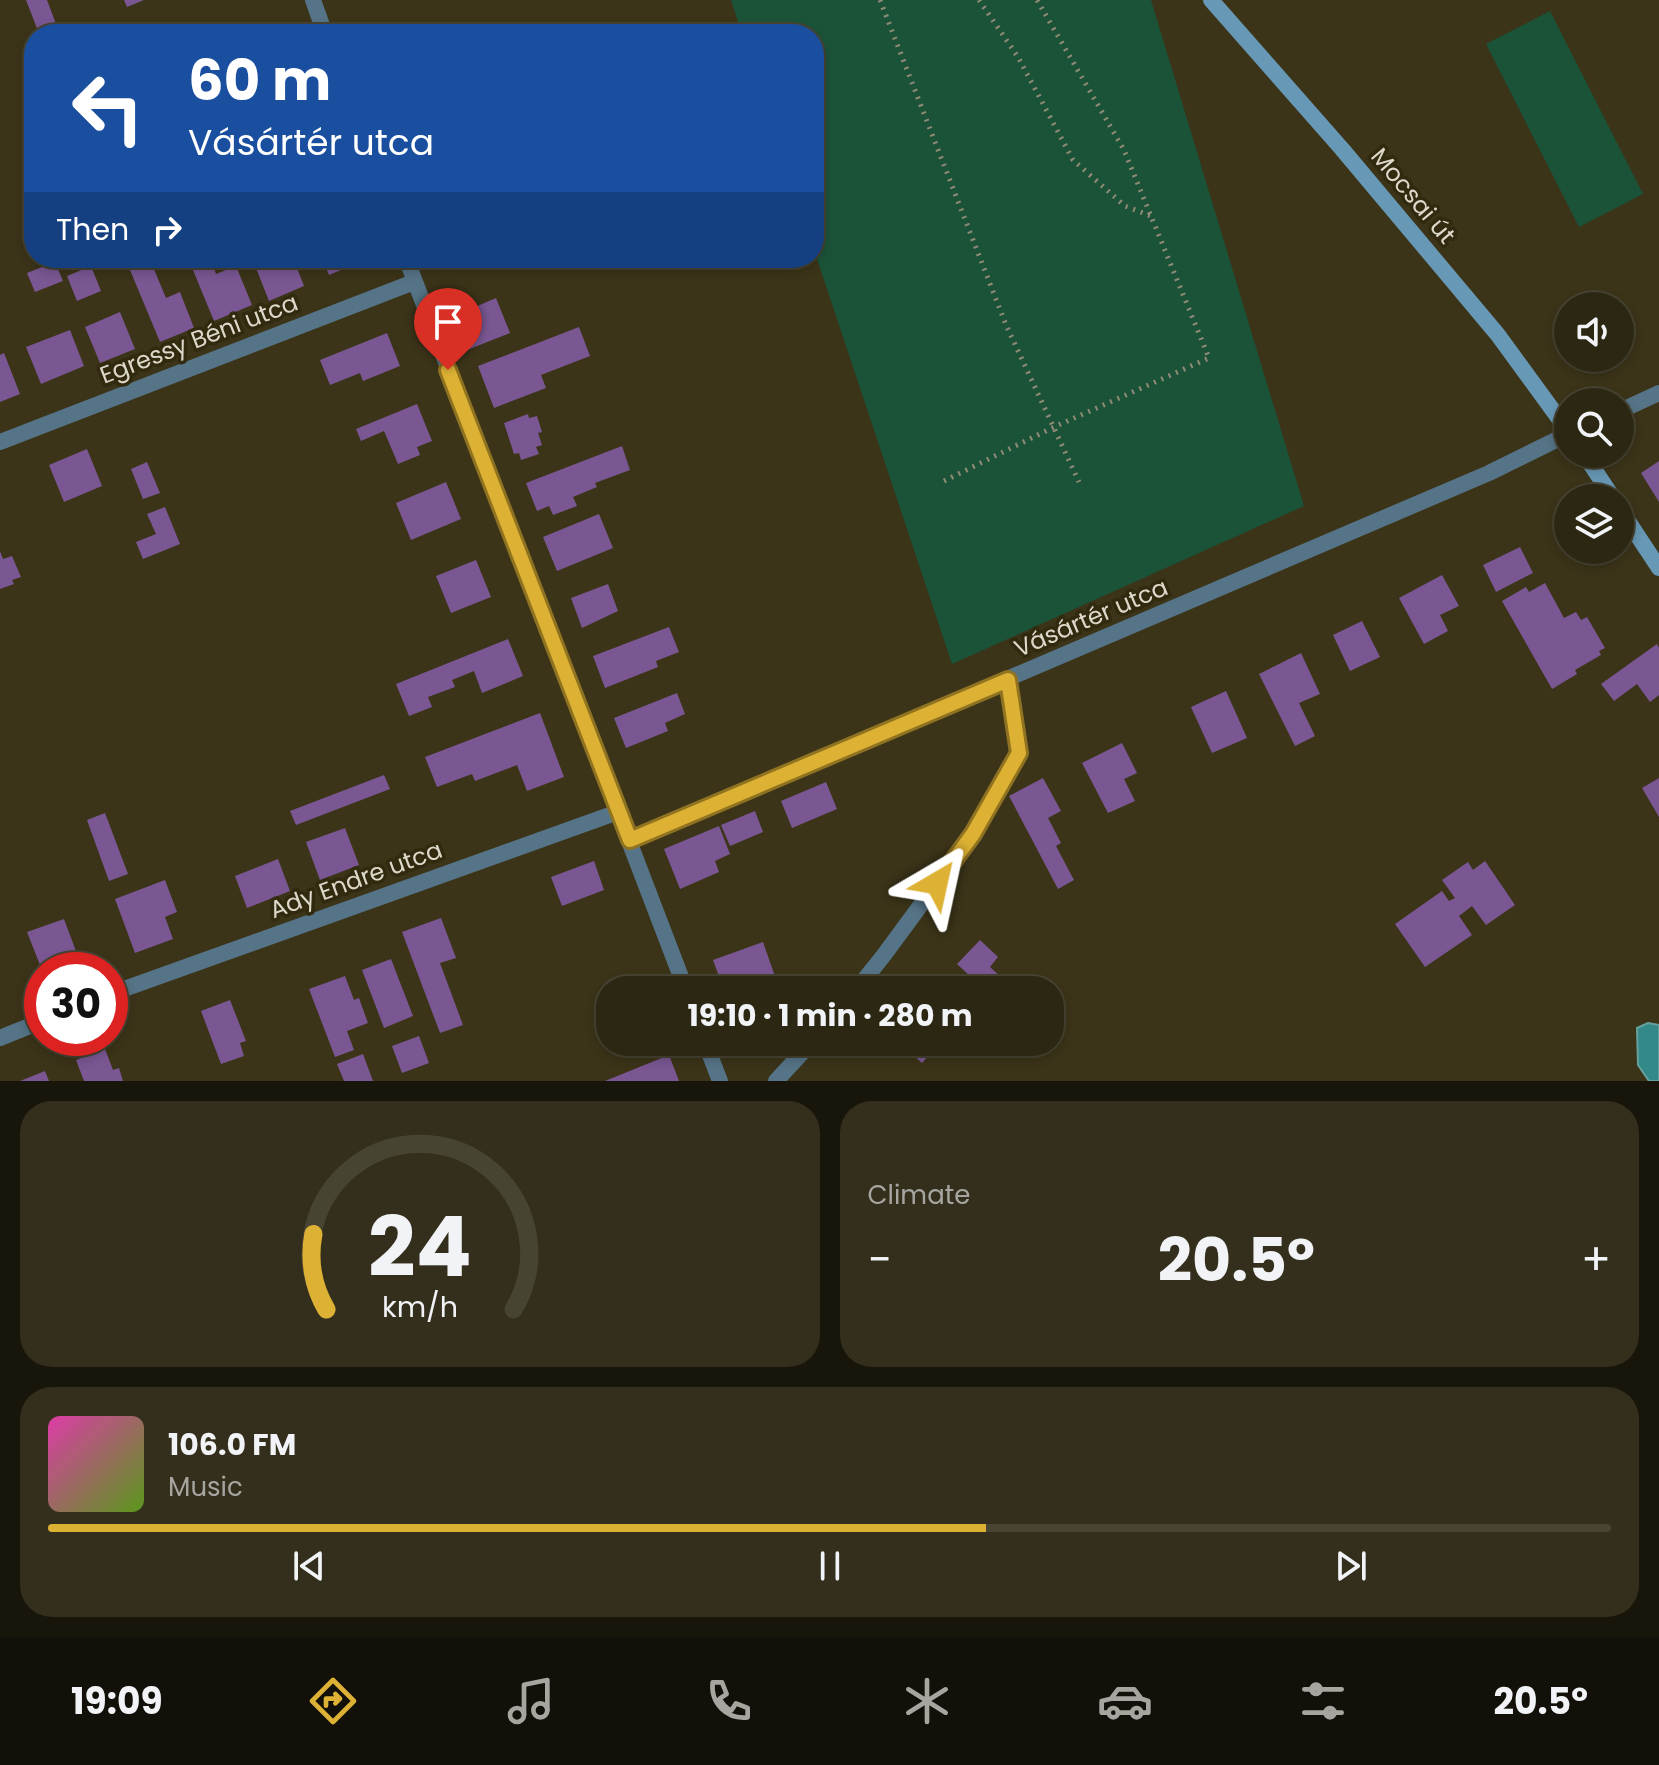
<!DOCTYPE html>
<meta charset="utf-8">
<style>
body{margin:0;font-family:Poppins,sans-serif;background:#342f1c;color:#f1f3f6;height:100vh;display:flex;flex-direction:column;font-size:30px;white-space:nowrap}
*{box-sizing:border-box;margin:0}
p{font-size:26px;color:#a6a5a0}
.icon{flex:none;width:44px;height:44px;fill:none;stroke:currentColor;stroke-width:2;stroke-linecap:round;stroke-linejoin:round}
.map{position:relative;height:1081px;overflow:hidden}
.side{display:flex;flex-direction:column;gap:20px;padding:20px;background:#18150a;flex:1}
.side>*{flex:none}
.guide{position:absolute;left:24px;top:24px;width:800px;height:244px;border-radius:32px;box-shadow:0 4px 12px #0003,0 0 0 2px #484433;background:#1a4fa0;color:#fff;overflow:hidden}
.controls{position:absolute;left:1554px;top:292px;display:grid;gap:16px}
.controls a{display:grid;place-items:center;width:80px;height:80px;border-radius:50%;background:#2c2713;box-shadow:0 4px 12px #0003,0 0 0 2px #484433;font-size:40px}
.speed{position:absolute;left:24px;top:952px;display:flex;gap:16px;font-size:40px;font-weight:700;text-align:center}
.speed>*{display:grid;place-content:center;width:104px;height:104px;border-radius:50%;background:#2c2713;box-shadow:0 4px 12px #0003,0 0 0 2px #484433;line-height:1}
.speed .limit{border:12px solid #d22;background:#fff;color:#111}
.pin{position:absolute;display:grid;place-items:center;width:68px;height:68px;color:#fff;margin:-82px -34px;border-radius:50% 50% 50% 0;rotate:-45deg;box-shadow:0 0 8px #0007}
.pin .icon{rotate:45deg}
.me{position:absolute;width:88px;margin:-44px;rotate:36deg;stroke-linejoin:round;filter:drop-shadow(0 0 6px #0008)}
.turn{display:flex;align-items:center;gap:28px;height:168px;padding:0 32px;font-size:36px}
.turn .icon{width:104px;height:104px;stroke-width:2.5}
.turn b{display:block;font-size:56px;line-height:68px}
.then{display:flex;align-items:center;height:76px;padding:0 32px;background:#0003;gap:16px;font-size:30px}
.big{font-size:60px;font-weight:700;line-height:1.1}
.side .tile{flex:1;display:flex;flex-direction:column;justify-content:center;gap:12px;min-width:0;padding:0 28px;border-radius:32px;background:#342f1c}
.side .dial{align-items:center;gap:0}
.dial svg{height:208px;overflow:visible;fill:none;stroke:#484433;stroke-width:7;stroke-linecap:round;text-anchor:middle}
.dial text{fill:#f1f3f6;stroke:none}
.song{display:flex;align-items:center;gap:24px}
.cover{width:96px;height:96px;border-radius:12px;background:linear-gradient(135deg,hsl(320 70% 55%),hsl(90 70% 35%))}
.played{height:8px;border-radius:4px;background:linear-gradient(90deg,#ddb133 60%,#484433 60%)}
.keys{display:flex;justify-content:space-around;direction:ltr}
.heat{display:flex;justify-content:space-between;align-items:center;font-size:44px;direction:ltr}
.side .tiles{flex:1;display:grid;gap:20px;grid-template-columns:1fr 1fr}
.tile:last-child{grid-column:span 2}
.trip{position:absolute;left:596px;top:976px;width:468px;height:80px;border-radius:32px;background:#2c2713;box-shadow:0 4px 12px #0003,0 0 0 2px #484433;font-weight:700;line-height:80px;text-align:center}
.tab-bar{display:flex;height:128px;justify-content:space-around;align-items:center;background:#121008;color:#a6a5a0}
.tab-bar .icon{width:56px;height:56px}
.tab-bar .active{color:#ddb133}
.tab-bar b{font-size:36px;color:#f1f3f6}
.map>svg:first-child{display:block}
.green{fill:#1b5339}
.water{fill:#338889;stroke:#66a09c;stroke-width:2}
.building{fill:#7a5793}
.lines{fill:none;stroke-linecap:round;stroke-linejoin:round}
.path{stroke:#908b76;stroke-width:5;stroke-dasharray:2 6;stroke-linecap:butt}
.street{stroke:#567487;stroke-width:16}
.secondary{stroke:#6798b5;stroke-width:16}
.route-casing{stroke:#907321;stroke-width:20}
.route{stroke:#ddb133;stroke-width:14}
.labels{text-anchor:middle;stroke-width:7;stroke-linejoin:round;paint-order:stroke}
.street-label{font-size:24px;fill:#ddd9ca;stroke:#312a0f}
</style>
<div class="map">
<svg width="1659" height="1081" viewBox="0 0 1659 1081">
<rect width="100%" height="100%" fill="#3b3419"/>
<path class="green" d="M731 0H1151L1304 506 952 664 814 250V34H742Z
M1550 11 1643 194 1579 227 1486 44Z"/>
<path class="water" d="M1648 1023 1659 1025V1081H1649L1638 1065 1637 1028Z"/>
<path class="building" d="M26 0H47L56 24 38 31Z
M124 0H144L127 7Z
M188 258H210L216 274 236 266 252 305 214 321Z
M267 258H293L304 286 269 301 254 263Z
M322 258H350L353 265 329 275Z
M478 258H506L482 268Z
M55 262 63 281 35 292 27 273Z
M151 262 166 298 180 292 194 328 160 342 130 270Z
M91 266 101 291 77 301 67 276Z
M496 298 510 333 467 350 454 316Z
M120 312 135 349 100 363 85 327Z
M579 327 590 356 541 375 546 388 494 408 478 366Z
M70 330 84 366 41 384 26 347Z
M387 333 400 366 363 381 360 373 330 385 320 360Z
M4 353 20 394 0 402V355Z
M417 404 432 441 417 447 420 455 398 464 384 431 361 441 356 429Z
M528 414 529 418 537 416 542 432 538 433 542 445 536 447 539 454 521 460 519 453 514 454 504 423Z
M622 446 630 470 595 483 597 487 573 497 577 506 553 515 549 506 537 511 526 483Z
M87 449 102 486 64 502 49 465Z
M1659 461V502L1641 473Z
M147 462 160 493 143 499 131 469Z
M446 482 461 519 411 540 396 503Z
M165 507 180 544 143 559 136 542 156 534 147 514Z
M599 514 613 548 557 571 543 537Z
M1520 547 1533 573 1496 592 1483 565Z
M0 551 3 559 12 556 21 577 12 580 14 584 0 589Z
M476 560 491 597 451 613 436 576Z
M1442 575 1459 606 1440 615 1448 631 1424 644 1399 598Z
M1545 583 1564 618 1576 612 1581 620 1587 617 1605 648 1599 651 1601 655 1575 670 1577 674 1552 689 1502 601 1526 587 1529 592Z
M608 584 618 611 582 628 571 598Z
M1362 621 1380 657 1350 671 1333 635Z
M669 627 679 652 656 661 658 667 605 688 593 656Z
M508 639 523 676 482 693 474 671 452 680 455 687 428 697 432 707 409 716 396 684Z
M1657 644 1659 648V695L1650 702 1637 684 1614 701 1601 684Z
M1301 653 1320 694 1299 703 1315 736 1295 746 1259 674Z
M1226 691 1247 738 1212 753 1191 707Z
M677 693 685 714 665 723 668 731 626 748 614 718Z
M540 713 564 777 527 791 517 765 475 781 472 774 437 787 425 757Z
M1122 743 1137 773 1124 779 1135 801 1108 813 1082 763Z
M384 775 390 789 296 825 290 811Z
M1043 778 1061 811 1048 818 1061 843 1056 846 1074 880 1058 889 1009 796Z
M1659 778V817L1642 788Z
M826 782 837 809 792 828 781 801Z
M755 811 763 832 730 846 721 825Z
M105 813 128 874 109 881 87 820Z
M719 826 730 854 715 861 719 872 680 889 664 849Z
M345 828 359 865 320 880 306 842Z
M278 859 290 891 247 908 235 876Z
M594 861 604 890 562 906 551 877Z
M1485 861 1515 905 1486 925 1472 906 1459 916 1472 935 1425 967 1395 924 1442 891 1449 901 1455 898 1442 880 1468 862 1473 870Z
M165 880 177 912 165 917 173 939 135 953 115 899Z
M441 918 456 958 440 963 463 1025 440 1033 402 932Z
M64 919 83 970H42L27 932Z
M980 940 998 957 990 967 1015 990H985L957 964Z
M763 942 778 985 763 990H724L713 960Z
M391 959 413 1016 384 1028 362 970Z
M345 976 354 1000 359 998 368 1023 347 1031 354 1050 335 1057 309 989Z
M646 983 649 990H629Z
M610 997V1032L598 1002Z
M230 1000 246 1041 240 1043 244 1056 221 1064 201 1011Z
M419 1036 429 1063 402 1073 392 1046Z
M899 1042H935L938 1045 922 1063Z
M105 1049 113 1070 119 1068 123 1081H84L76 1060Z
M363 1054 373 1081H344L337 1064Z
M669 1055 679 1081H605Z
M45 1071 49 1081H20Z"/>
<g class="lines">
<path class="path" d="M880 0 1006 325 1079 482
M979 0 1018 57 1073 160 1125 206 1151 216
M944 481 1054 427 1209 358 1124 150 1037 0"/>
<path class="street" d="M313 0 325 34
M406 258 686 990
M1620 411 1659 393
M0 442 414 282
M630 840 1489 473 1568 434
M856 990 884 955 973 834 1019 753 1008 680
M110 994 618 812
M0 1038 42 1021
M705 1042 720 1081
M776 1081 812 1042"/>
<path class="secondary" d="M1211 0 1342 149 1498 335 1568 431
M1584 454 1613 498
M1620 509 1659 568"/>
</g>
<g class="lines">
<g class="route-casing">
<path id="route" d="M448 370 630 840 1008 680 1019 753 973 834 937 883"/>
</g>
<use href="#route" class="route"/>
</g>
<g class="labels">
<g class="street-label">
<text transform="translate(1413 196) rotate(50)" y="8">Mocsai út</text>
<text transform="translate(199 339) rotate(-21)" y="8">Egressy Béni utca</text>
<text transform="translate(1091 618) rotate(-23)" y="8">Vásártér utca</text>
<text transform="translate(356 880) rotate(-20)" y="8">Ady Endre utca</text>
</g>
</g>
</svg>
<div class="controls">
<a><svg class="icon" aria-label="sound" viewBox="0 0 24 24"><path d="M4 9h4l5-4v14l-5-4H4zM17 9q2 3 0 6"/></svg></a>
<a><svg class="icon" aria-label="search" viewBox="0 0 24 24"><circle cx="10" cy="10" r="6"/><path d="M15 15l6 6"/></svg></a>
<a><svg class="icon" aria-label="layers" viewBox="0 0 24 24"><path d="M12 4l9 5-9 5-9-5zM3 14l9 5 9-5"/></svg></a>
</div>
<div class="speed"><div class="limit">30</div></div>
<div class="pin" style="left:448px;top:370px;background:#d93025"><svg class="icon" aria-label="arrive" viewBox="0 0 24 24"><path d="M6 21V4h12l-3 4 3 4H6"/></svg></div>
<svg class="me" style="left:937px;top:883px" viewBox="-20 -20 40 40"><path d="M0-17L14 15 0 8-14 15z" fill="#ddb133" stroke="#fff" stroke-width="4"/></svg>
<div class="trip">19:10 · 1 min · 280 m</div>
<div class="guide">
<div class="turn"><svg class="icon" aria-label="left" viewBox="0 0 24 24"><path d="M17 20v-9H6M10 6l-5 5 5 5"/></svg><div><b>60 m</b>Vásártér utca</div></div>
<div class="then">Then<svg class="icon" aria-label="right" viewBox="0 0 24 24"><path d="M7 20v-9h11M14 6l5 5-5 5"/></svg></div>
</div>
</div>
<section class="side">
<div class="tiles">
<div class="tile dial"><svg viewBox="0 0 100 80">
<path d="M14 69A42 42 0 1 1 86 69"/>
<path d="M14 69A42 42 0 0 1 9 40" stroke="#ddb133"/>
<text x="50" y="56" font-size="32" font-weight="700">24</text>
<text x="50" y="72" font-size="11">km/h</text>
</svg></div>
<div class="tile"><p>Climate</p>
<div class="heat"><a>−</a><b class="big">20.5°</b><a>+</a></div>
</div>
<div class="tile">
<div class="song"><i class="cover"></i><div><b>106.0 FM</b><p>Music</p></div></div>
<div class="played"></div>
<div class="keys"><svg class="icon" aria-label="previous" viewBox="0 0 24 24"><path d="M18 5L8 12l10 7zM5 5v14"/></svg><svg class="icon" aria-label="pause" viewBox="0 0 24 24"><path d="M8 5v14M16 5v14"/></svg><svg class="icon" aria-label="next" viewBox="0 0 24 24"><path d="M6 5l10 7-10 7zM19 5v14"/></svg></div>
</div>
</div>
</section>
<nav class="tab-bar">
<b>19:09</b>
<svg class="icon active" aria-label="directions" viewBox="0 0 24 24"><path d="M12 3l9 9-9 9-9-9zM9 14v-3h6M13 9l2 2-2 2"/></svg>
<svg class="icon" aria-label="music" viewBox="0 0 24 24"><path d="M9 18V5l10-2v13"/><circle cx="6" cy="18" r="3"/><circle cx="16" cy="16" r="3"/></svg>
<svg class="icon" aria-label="phone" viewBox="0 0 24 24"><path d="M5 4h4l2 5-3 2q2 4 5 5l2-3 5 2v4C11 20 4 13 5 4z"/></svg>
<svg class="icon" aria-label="climate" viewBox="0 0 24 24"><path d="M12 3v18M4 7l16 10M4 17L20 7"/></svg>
<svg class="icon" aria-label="car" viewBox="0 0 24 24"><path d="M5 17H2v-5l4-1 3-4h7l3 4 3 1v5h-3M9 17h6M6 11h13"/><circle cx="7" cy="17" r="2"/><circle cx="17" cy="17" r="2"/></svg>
<svg class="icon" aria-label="filters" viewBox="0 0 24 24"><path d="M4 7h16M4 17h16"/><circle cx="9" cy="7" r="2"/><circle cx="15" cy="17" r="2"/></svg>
<b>20.5°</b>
</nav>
